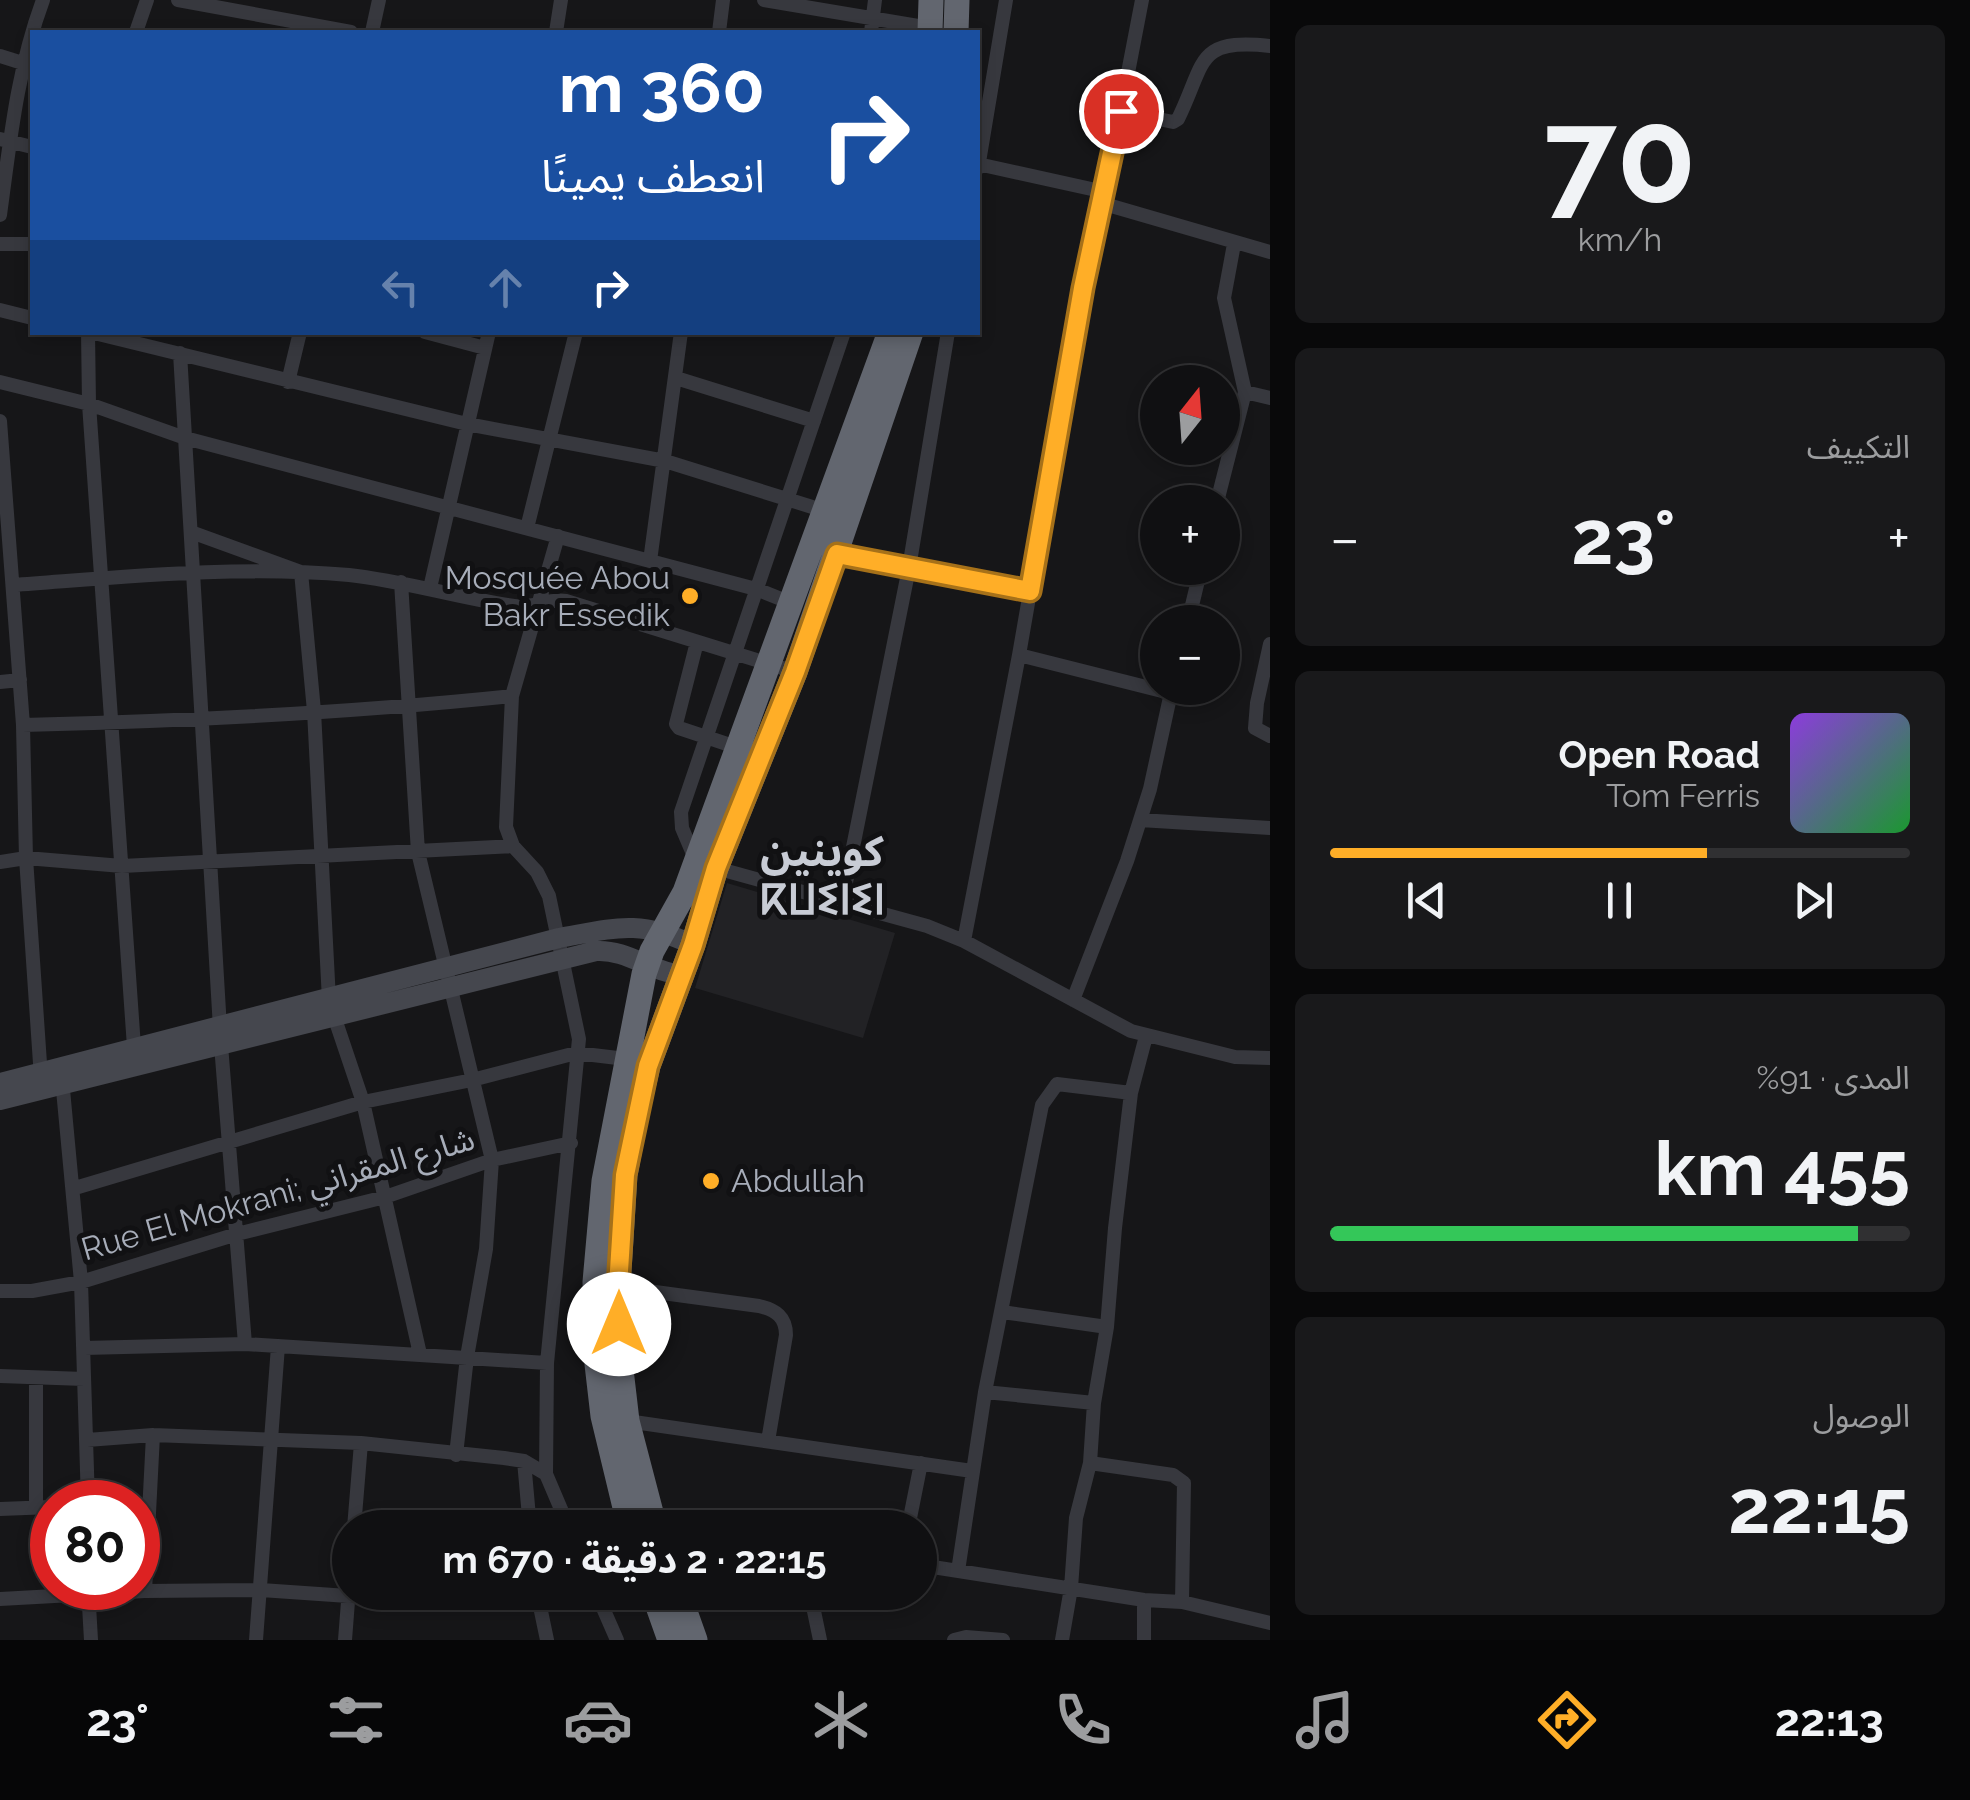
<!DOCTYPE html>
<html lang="ar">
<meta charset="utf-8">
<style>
body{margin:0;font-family:Raleway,"Noto Sans Arabic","Noto Sans Tifinagh",sans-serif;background:#19191b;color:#f1f3f6;direction:rtl;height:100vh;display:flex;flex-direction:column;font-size:38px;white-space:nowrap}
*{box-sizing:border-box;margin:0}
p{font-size:32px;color:#9c9d9f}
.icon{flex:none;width:55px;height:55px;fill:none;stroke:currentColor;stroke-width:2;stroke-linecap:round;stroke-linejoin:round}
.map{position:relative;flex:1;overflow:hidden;direction:ltr}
.details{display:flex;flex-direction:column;gap:25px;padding:25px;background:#09090a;width:700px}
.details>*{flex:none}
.top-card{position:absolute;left:30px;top:30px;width:950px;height:305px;border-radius:0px;box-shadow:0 5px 15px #0003,0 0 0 2px #303032;direction:rtl;background:#1a4fa0;color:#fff;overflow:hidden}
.needle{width:65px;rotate:17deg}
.fabs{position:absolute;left:1140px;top:365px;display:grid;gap:20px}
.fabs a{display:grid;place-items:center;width:100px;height:100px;border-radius:50%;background:#101012;box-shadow:0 5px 15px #0003,0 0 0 2px #303032;font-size:50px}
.speed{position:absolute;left:30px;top:1480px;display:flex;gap:20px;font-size:50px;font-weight:700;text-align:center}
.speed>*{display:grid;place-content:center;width:130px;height:130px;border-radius:50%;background:#101012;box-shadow:0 5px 15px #0003,0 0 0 2px #303032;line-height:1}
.speed .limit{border:15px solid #d22;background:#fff;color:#111}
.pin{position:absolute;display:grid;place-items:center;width:85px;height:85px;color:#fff;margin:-42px;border:5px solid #fff;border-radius:50%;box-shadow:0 2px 10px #0007}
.me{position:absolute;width:110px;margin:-55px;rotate:0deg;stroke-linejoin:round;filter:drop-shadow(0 0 8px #0008)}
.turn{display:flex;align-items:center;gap:35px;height:210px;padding:0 50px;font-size:45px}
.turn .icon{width:130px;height:130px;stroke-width:2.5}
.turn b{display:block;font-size:70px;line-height:85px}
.lanes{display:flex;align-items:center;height:95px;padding:0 50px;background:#0003;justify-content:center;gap:50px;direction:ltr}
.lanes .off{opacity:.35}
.big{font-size:75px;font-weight:700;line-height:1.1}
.details .widget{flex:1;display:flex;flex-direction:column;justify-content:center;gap:15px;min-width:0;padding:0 35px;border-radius:15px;background:#19191b}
.details .dial{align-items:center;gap:0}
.dial b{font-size:130px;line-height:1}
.song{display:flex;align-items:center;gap:30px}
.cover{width:120px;height:120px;border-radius:15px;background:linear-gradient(135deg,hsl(270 70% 55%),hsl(130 70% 35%))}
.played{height:10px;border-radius:5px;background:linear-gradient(90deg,#ffae27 65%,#303032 65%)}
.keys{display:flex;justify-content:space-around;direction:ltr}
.heat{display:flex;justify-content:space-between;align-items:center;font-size:55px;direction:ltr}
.charge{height:15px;border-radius:8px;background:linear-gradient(90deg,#34c759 91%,#303032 0)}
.trip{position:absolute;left:332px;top:1510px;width:605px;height:100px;border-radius:50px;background:#101012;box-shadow:0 5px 15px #0003,0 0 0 2px #303032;font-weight:700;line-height:100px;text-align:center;direction:rtl}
.dock{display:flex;height:160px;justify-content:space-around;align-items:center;background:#060607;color:#9c9d9f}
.dock .icon{width:70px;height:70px}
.dock .current{color:#ffae27}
.dock b{font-size:45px;color:#f1f3f6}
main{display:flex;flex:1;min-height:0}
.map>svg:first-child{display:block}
.built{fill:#222225}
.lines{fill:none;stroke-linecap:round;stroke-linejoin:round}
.street{stroke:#37383e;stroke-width:14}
.secondary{stroke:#45474e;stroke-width:20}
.highway{stroke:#62666f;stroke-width:25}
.route-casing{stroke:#a67119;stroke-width:25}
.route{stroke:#ffae27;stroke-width:18}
.poi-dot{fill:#ffae27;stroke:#111113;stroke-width:4}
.labels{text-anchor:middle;stroke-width:10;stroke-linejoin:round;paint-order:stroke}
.poi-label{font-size:32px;fill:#a7adb9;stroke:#111113;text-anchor:end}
.street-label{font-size:32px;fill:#a7adb9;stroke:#111113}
.district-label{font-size:42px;font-weight:bold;fill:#c8ccd5;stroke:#111113}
</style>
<main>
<section class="details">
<div class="widget dial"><b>70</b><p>km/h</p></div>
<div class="widget"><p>التكييف</p>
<div class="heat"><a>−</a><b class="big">23°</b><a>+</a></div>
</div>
<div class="widget">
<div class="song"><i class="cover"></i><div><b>Open Road</b><p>Tom Ferris</p></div></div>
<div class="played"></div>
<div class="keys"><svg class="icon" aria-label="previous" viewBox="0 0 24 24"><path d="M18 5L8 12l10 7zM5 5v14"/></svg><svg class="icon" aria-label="pause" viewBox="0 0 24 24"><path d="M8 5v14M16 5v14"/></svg><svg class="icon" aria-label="next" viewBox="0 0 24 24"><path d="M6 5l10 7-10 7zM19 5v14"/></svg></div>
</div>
<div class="widget"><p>المدى · 91%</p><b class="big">455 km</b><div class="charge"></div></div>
<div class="widget"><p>الوصول</p><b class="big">22:15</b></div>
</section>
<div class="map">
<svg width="1270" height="1640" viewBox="0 0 1270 1640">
<rect width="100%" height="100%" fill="#161618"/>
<path class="built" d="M727 883 895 933 863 1038 695 988Z"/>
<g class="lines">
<path class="street" d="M178 0 351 32
M764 0 930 28
M136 32 147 0
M372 32 379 0
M556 32 561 0
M719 32 723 0
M871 32 875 0
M0 56 32 66
M1121 111 1173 122 1178 119C1206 62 1195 38 1270 46
M0 139 32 147
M978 164 1105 192
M978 168 1006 0
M1101 203 1270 252
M0 215C10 142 17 70 43 0
M0 244H32
M0 310 32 318
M88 332 89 404 134 1047
M90 332 467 424 665 461 825 511
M425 332 485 348
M180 353 221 1045 245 1344
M676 378 814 421
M0 382 89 404 185 438 756 589 791 603
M288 382 300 332
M1245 392 1270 398
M0 421 23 725 26 858 41 1078
M1217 502 1245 392 1224 298 1234 244
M527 528 576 332
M191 532 301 572 314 711 329 1000
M558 536 512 696 506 827 513 846 537 872 549 896 579 1039 547 1363 546 1474 569 1528
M831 553 1030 591
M650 561 681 332
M401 582 418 852 492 1160 486 1249 467 1357 456 1455
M13 585C124 577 237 565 349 575 405 581 458 598 514 606 532 609 548 598 566 601L795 672
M430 588 489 332
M1188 622 1201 568
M697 642 676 724 679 728 739 748
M1270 644 1257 703 1255 728 1270 736
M1019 655 1170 693
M0 682 20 680
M23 725C186 721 349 713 512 696
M1140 820 1270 828
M696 861 682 828 681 812 844 332
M0 862 26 858 122 866 513 846
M716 868 927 926 964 941 1131 1031 1235 1057 1270 1058
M842 902 909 568 948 332
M964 941 1019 655 1083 287 1105 192 1142 0
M1073 1000 1127 861 1150 789 1172 688
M334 1016 363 1102 420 1354
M62 1079 81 1282 88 1502
M75 1188 363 1102 472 1080 576 1053 626 1059
M618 1287 759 1306C776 1310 786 1317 786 1335L768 1441
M0 1291H32L81 1282 237 1234 385 1197 492 1160 571 1143
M1002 1312 1107 1327
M84 1348 245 1344 547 1363
M0 1376 84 1379
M985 1392 1094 1403
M627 1421 972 1471
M87 1440 153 1435 361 1443 504 1458 524 1461 546 1474
M524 1461 530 1528
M1090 1463 1173 1475 1184 1483 1182 1602
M36 1508V1379
M0 1509 52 1507
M652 1518 719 1528
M354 1528 361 1443
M908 1528 921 1463
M920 1565 1144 1600 1182 1602 1270 1623
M958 1571 985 1392 1042 1105 1057 1084 1131 1093
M88 1588 91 1640
M145 1591 153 1435
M537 1592 547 1640
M596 1592 617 1640
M810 1592 820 1640
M0 1599 145 1591 261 1590 348 1596 456 1592
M256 1640 278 1346
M345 1640 350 1576
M954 1640 966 1637 1003 1640
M1062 1640 1071 1588 1076 1518 1090 1463 1094 1403 1107 1327 1115 1228 1131 1093 1146 1036
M1144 1640V1600"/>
<path class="secondary" d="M0 1083 559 938C615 928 639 919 693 945
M0 1100 596 951C627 949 651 972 682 975"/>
<path class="highway" d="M930 32 931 0
M956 32 957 0
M630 1528 603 1416 597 1364 595 1282 604 1181 644 974 652 951 685 892 890 332
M655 1528 627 1421 620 1361 618 1287 625 1175 636 1116 648 1066 693 945 716 868 795 672 911 332
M653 1592 670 1640
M678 1592 695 1640"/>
</g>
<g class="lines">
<g class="route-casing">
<path id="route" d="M619 1324 618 1287 625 1175 648 1066 693 945 716 868 795 672 837 554 1030 591 1083 288 1121 111"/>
</g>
<use href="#route" class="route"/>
</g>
<g class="poi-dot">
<circle cx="690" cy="596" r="10"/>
<circle cx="711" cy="1181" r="10"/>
</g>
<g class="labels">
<g class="poi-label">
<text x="670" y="589">Mosquée Abou<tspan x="670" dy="37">Bakr Essedik</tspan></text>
<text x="731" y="1192" text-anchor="start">Abdullah</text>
</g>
<g class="street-label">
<text transform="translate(278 1194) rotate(-16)" y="11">Rue El Mokrani; شارع المقراني</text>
</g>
<g class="district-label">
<text x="822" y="866">كوينين<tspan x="822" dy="48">ⴽⵡⵉⵏⵉⵏ</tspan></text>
</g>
</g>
</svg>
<div class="fabs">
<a><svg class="needle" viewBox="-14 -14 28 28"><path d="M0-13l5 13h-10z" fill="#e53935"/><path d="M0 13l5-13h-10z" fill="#9c9d9f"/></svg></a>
<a>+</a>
<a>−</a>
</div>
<div class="speed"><div class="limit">80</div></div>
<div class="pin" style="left:1121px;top:111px;background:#d93025"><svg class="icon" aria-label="arrive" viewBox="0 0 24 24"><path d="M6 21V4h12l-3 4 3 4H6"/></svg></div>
<svg class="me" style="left:619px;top:1324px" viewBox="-20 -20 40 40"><circle r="19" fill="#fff"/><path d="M0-13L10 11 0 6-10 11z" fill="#ffae27"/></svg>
<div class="trip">22:15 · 2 دقيقة · 670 m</div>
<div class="top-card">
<div class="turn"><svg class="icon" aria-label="right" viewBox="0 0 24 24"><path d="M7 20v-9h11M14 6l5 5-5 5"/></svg><div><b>360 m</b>انعطف يمينًا</div></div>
<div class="lanes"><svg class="icon off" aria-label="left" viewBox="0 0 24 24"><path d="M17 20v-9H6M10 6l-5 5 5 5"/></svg><svg class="icon off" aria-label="ahead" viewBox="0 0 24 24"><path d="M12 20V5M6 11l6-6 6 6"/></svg><svg class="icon" aria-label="right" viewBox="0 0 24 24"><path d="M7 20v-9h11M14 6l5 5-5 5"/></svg></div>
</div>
</div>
</main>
<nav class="dock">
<b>22:13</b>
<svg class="icon current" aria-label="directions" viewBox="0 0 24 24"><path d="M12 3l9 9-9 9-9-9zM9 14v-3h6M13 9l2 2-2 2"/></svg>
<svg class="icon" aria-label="music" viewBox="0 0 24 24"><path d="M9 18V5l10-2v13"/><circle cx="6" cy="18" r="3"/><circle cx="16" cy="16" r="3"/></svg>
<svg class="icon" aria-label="phone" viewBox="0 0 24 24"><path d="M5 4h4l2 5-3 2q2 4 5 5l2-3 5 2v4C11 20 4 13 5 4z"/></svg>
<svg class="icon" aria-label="climate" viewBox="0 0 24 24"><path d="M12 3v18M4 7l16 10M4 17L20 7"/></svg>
<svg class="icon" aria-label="car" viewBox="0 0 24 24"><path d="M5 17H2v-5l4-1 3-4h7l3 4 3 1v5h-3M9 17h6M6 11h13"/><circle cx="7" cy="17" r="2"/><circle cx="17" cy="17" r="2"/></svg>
<svg class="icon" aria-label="filters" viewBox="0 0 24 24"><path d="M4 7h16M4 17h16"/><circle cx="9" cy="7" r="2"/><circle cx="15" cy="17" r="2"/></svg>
<b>23°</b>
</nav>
